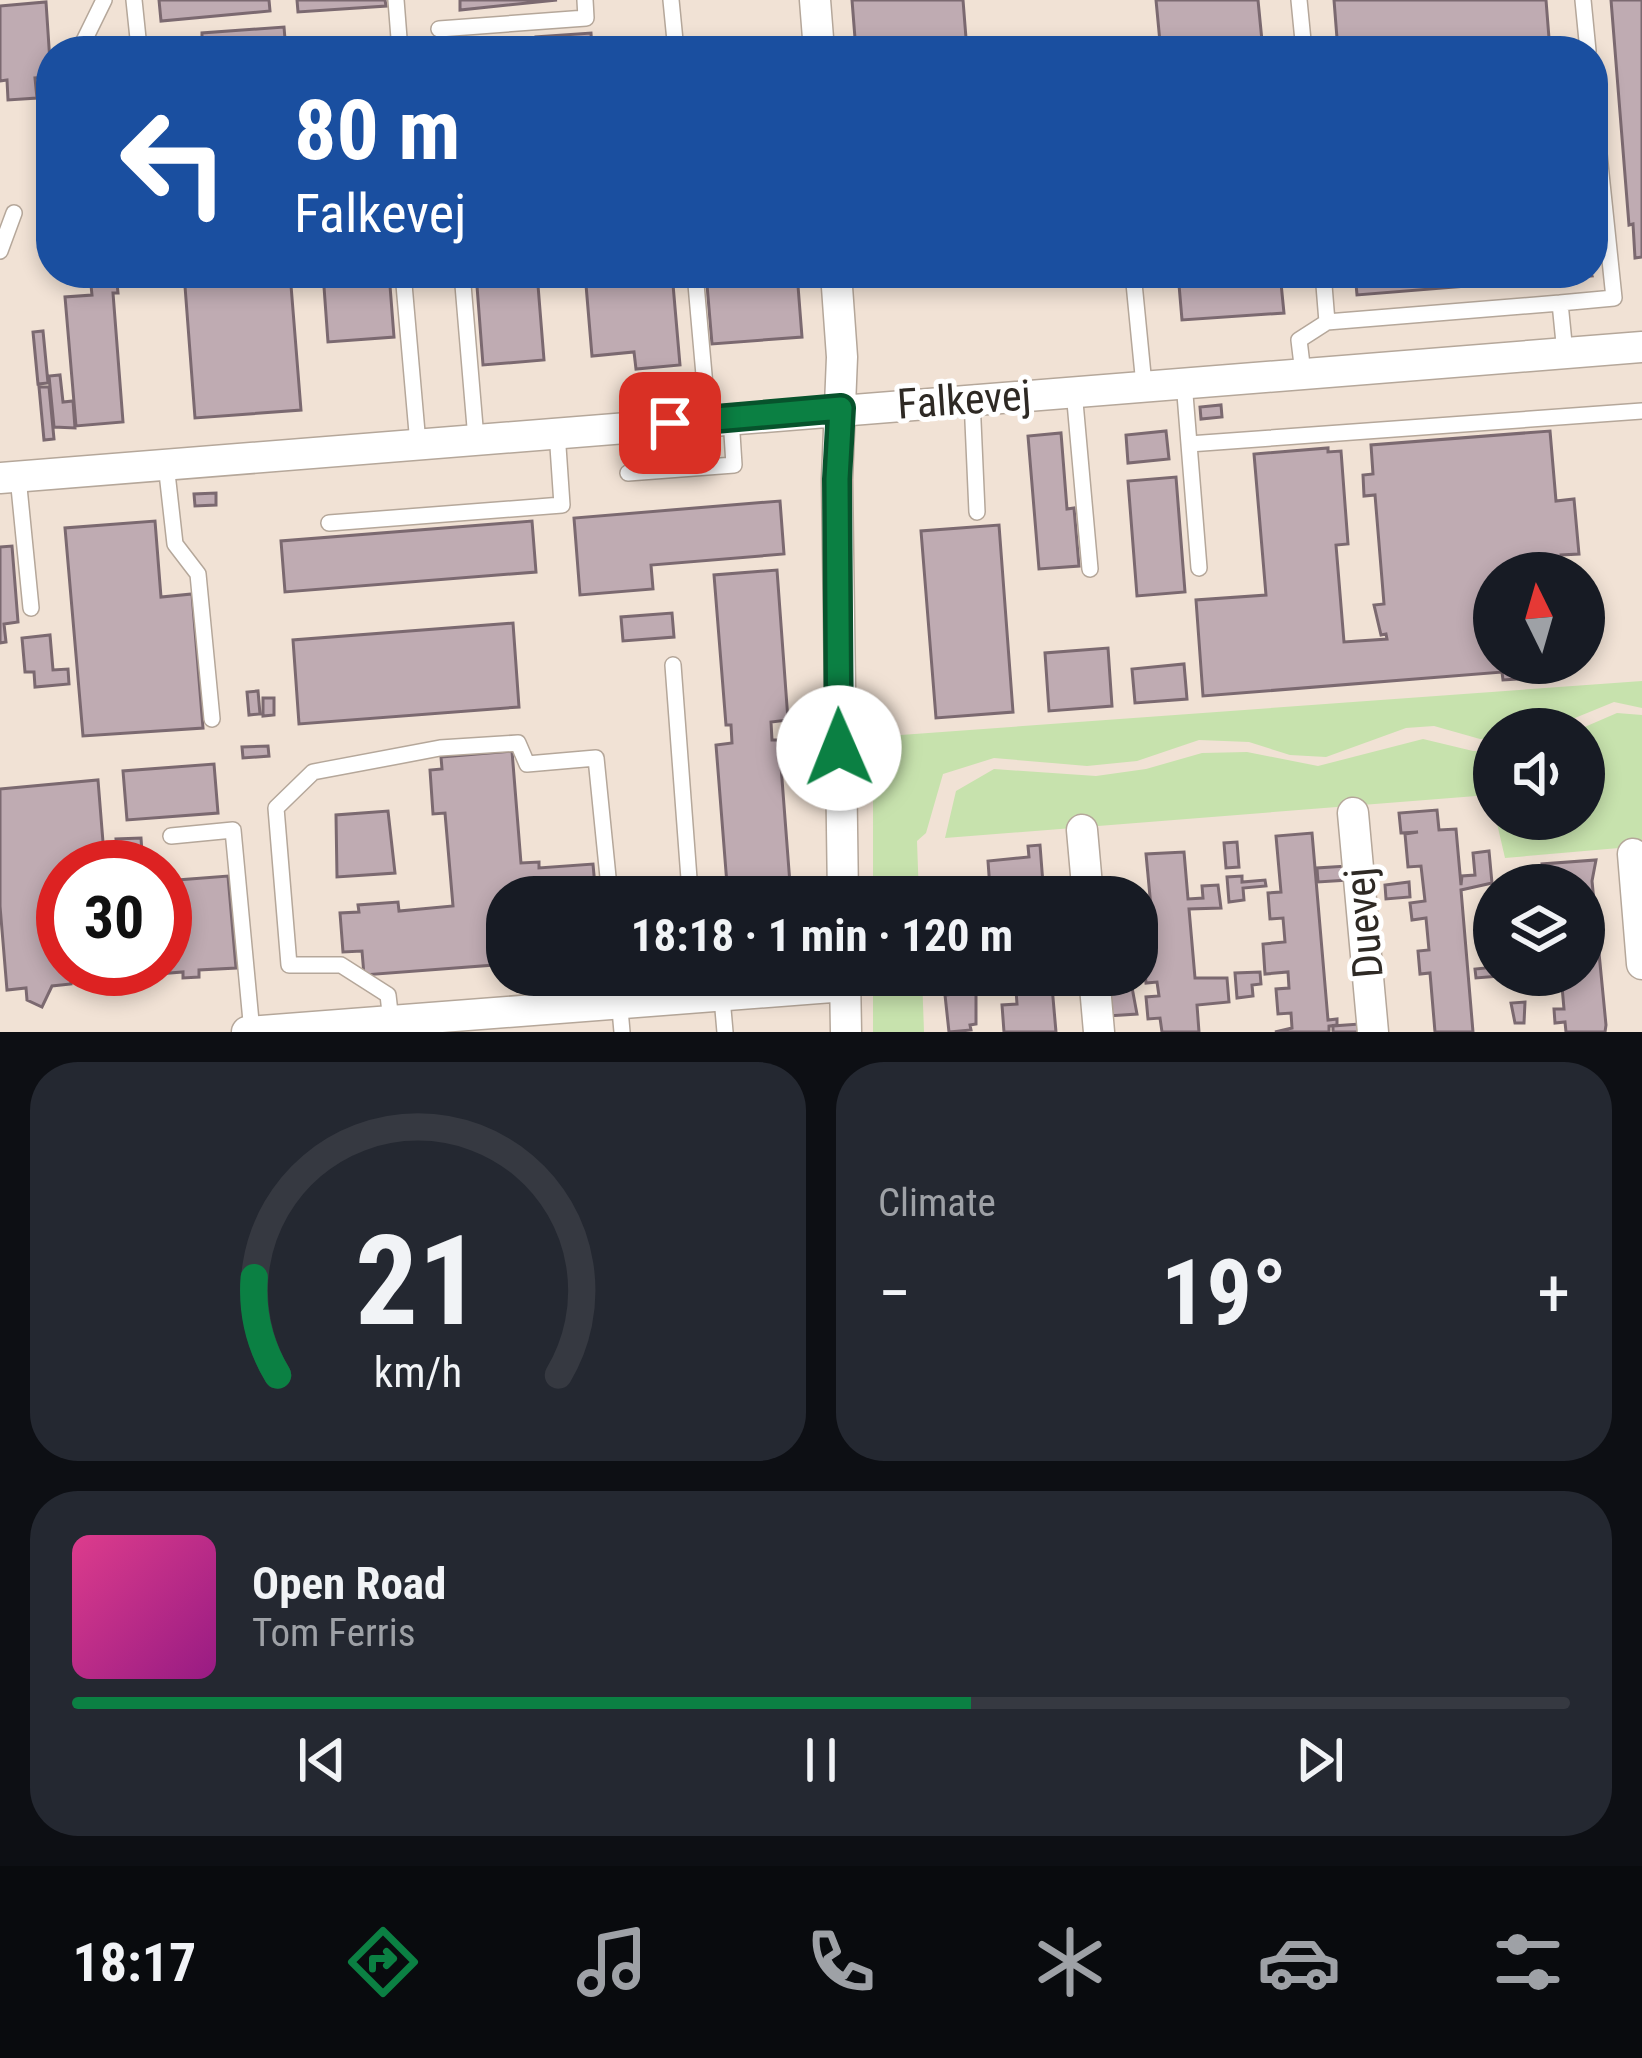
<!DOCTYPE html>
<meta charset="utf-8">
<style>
body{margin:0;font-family:"Roboto Condensed",sans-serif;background:#242831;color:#f1f3f6;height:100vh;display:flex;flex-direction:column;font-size:45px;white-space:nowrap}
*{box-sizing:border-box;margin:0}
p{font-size:39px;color:#9ea1a6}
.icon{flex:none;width:66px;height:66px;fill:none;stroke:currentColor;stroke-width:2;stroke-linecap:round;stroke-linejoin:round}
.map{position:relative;height:1032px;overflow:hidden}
.drawer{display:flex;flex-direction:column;gap:30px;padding:30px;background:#0d0f14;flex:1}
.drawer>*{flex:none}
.hud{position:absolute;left:36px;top:36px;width:1572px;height:252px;border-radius:48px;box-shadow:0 6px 18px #0003;background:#1a4fa0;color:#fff;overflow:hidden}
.needle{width:78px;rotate:355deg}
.tools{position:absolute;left:1473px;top:552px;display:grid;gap:24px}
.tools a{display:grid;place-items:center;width:132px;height:132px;border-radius:50%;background:#171b24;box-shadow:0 6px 18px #0003;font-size:60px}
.speed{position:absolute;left:36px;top:840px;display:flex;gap:24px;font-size:60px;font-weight:700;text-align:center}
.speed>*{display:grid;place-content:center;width:156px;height:156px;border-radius:50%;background:#171b24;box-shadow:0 6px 18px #0003;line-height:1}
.speed .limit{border:18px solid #d22;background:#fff;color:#111}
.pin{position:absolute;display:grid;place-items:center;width:102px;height:102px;color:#fff;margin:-51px;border-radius:24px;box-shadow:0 6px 18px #0006}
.me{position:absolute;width:132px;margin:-66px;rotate:359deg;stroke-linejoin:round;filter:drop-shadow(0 0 9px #0008)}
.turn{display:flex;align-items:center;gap:42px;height:252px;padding:0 60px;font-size:54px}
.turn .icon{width:156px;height:156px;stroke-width:2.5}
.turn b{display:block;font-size:84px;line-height:102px}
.big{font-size:90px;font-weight:700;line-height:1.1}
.drawer .card{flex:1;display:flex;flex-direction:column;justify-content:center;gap:18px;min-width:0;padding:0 42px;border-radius:48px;background:#242831}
.drawer .dial{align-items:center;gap:0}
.dial svg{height:312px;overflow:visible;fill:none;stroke:#363941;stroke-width:7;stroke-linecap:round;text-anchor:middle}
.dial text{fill:#f1f3f6;stroke:none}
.song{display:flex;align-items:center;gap:36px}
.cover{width:144px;height:144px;border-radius:18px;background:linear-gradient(135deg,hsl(330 70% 55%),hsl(310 70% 35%))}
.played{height:12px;border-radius:6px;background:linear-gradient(90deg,#0b8043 60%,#363941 60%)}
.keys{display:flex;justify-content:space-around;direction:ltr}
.heat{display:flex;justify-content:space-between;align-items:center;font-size:66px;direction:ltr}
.drawer .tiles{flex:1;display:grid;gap:30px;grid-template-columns:1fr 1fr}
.card:last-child{grid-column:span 2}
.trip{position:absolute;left:486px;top:876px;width:672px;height:120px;border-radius:48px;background:#171b24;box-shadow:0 6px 18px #0003;font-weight:700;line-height:120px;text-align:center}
.tabs{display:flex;height:192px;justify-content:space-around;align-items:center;background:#090b0e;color:#9ea1a6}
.tabs .icon{width:84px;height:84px}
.tabs .current{color:#0b8043}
.tabs b{font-size:54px;color:#f1f3f6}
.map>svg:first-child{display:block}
.green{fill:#c7e2ad}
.building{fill:#bfabb2;stroke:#7b6970;stroke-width:3}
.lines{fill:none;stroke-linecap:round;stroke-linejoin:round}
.lane-casing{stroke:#b5a79a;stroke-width:18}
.street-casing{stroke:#b5a79a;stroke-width:33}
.lane{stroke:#fff;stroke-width:15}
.street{stroke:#fff;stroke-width:30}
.route-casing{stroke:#07532c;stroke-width:30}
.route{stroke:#0b8043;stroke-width:21}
.labels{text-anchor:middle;stroke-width:10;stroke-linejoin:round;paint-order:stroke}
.street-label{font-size:42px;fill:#2e2924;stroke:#fff}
</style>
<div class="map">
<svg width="1642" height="1032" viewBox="0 0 1642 1032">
<rect width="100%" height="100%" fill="#f1e2d5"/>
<path class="green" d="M1642 681V708L1614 702 1548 729H1494V739H1480L1434 726 1406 728 1326 757 1290 755 1249 742 1199 740 1137 761 1087 766 994 758 943 774 926 833 917 841 919 897H873V737Z
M1617 713 1642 715V846L1505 858 1496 819H1584V729H1580Z
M1423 739 1473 751H1494V811L1489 795 945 838 956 791 994 769 1096 776 1146 769 1202 753 1247 752 1318 766Z
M873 975H922L924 1032H873Z"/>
<path class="building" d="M159 0H269L270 11 161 21Z
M297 0H385L386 6 298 12Z
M460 0H557L460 10Z
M852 0H963L967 51H856Z
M1156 0H1258L1263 51H1134V44L1160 42Z
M1334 0H1546L1550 51H1338Z
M1611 0H1642V257L1635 258 1633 224 1629 225Z
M46 2 51 77 35 78 37 98 8 100 7 80 0 81V6Z
M284 27 286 51H202V33Z
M591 33 592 51H524L537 50 536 37Z
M116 273 118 293H113L123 422 76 426 65 297 92 295 90 275Z
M184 273H290L301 410 195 418Z
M323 273H389L394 337 328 342Z
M476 273H537L544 360 483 365Z
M585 273H672L680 365 636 369 634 352 592 356Z
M706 273H797L802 337 712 344Z
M1178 273H1280L1284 313 1182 320Z
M1355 273H1591L1592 276 1357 295Z
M43 331 48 383 38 384 33 332Z
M60 375 63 402 73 401 75 428 54 427 49 376Z
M39 387H49L54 439 44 440Z
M1221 405 1222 417 1201 419 1200 407Z
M1166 431 1169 459 1128 463 1126 435Z
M1550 431 1556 501 1574 499 1579 554 1561 555 1562 573H1494V663L1568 666 1516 670 1517 679 1503 680 1502 672 1203 696 1196 600 1266 595 1254 454 1328 448V452L1341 451 1348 544 1336 545 1344 642 1387 639 1386 634 1381 635 1374 605 1384 604 1375 495 1364 496 1363 475 1373 474 1371 445Z
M1061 433 1067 509 1074 508 1079 566 1039 569 1028 436Z
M1176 477 1185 592 1137 596 1128 481Z
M216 493V505L195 506 194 494Z
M780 501 784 554 651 565 653 589 580 595 574 518Z
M155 521 161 597 192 594 203 728 83 736 65 528Z
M532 521 536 572 285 592 281 541Z
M999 525 1013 712 936 718 921 531Z
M12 546 18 622 4 624 6 642 0 643V547Z
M777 570 788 720 771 722 772 740H779L791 897H728L716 745 732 743 731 725H726L714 575Z
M672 613 674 637 623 641 621 617Z
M513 623 519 707 299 724 293 640Z
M50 635 53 670 68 669 69 684 35 687 34 672H25L22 638Z
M1108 648 1112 706 1049 711 1045 653Z
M1184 664 1187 699 1135 703 1132 669Z
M258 691 260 714 249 715 247 692Z
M263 698H274V715L263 716Z
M268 746 269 756 243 758 242 747Z
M512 751 521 863 539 862V868L593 864 596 897H507V964L364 975 362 951 343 952 340 913 359 912 358 905 398 902 399 911 453 906 445 813 433 814 430 770 442 769 441 757Z
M214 764 218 813 127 820 123 771Z
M98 780 105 867H63V969H70L71 984 52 986 42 1007 27 1000 26 988 7 990 0 906V789Z
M1437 810 1439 830 1456 829 1461 885 1462 876 1475 875 1473 853 1489 851 1492 883 1461 890 1473 1032H1435L1430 973 1420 974 1418 951 1429 950 1426 918 1412 920 1410 903 1425 901 1421 866 1408 867 1405 834 1418 832 1401 833 1399 813Z
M388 811 395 873 337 877 336 815Z
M1312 833 1328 1020 1337 1019V1025L1329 1026V1032H1275L1292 1028 1291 1013 1278 1014 1276 989 1289 988 1288 972 1265 974 1263 944 1285 942 1283 918 1270 919 1268 893 1281 892 1276 836Z
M141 838 143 867H118L116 839Z
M1237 842 1239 867 1226 868 1224 843Z
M1040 845 1044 897H998L997 889H990L988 861 1029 857 1028 846Z
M1184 852 1188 899 1203 898 1202 886 1218 885 1221 908 1189 909 1195 978H1227L1229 1002 1197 1005 1199 1032H1162L1160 1018 1148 1019 1146 997 1159 996 1157 982 1146 983 1143 951 1155 950 1146 854Z
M1596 860 1592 881 1606 1025 1605 1032H1566L1565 1022 1555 1023 1554 1009H1564L1561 975H1584V885H1554L1553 876 1543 877 1542 864Z
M1347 866 1348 880 1318 882 1317 868Z
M228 876 236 968 199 970V977L183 978V972L146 975 145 969H165V881Z
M1242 876V882L1265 880 1266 886 1243 888 1244 900 1229 902 1227 877Z
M1409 882 1410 897 1386 899 1385 885Z
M965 889 966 897H943V891Z
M1137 889 1139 903 1137 897H1101L1100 892Z
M1494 958V975L1500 976 1476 978 1475 969 1486 968 1485 959Z
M1260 972 1261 984 1252 985 1253 996 1237 998 1235 973Z
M1000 975H1051L1056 1032H1004L1002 1005 1017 1004 1016 990 1001 991Z
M1131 982 1137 1014 1108 1016 1107 984Z
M976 992V1024L970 1025 971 1030 949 1032 945 995Z
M1525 1002 1524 1023H1515L1511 1003Z
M1359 1024V1032H1333V1026Z"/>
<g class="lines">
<g class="lane-casing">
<path id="lane" d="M134 0 139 48 144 51
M396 0 400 51
M671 0 676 51
M1299 0 1304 51
M1583 0 1588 51
M439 29 586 18 585 0
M79 51 104 0
M0 251 14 213
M403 273 418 444
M462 273 476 439
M695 273 708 420
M1133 273 1144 385
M1560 303 1614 298 1593 97
M1327 322 1560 303 1565 353
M1303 373 1299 340 1327 322 1323 273
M1184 382 1199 568
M1074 391 1090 569
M972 399 977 512
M1189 444 1642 411
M166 464 175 544 198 574 212 719
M628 473 734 465 731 418
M18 477 31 608
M329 523 562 505 557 432
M673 665 690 892 694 897
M171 836 233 830 252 1032
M617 975 622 1032
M720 975 725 1032
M391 1021 388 995 341 965H289L276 808 313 772 440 748 518 743 527 764 596 758 610 897"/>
</g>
<g class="street-casing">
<path id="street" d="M815 0 819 51
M836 273 842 357 837 479 843 897
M0 478 1642 347
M1353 813 1373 1032
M1082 830 1088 897
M1633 854 1642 964
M845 975 846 1032
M1094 975 1099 1032
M247 1032 845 986"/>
</g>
<use href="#lane" class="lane"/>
<use href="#street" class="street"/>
</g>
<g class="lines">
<g class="route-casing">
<path id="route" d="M670 423 841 408 837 479 839 748"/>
</g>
<use href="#route" class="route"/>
</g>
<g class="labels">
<g class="street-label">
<text transform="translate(964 399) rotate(-4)" y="15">Falkevej</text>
<text transform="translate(1363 923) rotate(-95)" y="15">Duevej</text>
</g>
</g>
</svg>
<div class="tools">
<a><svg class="needle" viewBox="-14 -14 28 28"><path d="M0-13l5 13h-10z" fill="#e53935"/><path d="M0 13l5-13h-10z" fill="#9ea1a6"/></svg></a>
<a><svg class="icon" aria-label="sound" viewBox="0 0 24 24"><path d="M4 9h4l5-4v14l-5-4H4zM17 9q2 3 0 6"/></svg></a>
<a><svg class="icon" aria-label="layers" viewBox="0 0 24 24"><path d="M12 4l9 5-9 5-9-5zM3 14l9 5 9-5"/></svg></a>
</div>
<div class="speed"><div class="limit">30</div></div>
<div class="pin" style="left:670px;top:423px;background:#d93025"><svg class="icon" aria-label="arrive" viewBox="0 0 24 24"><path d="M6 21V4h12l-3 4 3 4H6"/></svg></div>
<svg class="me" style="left:839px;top:748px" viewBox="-20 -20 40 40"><circle r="19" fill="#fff"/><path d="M0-13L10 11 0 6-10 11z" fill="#0b8043"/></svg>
<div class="trip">18:18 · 1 min · 120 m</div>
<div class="hud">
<div class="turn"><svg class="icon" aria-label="left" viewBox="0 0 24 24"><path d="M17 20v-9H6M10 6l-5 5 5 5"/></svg><div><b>80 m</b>Falkevej</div></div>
</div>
</div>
<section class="drawer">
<div class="tiles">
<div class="card dial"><svg viewBox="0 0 100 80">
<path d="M14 69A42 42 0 1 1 86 69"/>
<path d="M14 69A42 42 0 0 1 8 44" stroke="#0b8043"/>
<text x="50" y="56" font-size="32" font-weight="700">21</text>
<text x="50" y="72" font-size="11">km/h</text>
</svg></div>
<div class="card"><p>Climate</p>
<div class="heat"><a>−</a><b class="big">19°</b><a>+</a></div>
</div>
<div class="card">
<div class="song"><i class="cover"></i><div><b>Open Road</b><p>Tom Ferris</p></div></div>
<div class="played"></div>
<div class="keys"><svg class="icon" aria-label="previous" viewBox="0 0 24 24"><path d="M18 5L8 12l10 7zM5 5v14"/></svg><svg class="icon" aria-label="pause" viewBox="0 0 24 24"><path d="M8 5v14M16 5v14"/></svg><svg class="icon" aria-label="next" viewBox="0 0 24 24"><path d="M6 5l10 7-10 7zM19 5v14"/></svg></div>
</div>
</div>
</section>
<nav class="tabs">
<b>18:17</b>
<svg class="icon current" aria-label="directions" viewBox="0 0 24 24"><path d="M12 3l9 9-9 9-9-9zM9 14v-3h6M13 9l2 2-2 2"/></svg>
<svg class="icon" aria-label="music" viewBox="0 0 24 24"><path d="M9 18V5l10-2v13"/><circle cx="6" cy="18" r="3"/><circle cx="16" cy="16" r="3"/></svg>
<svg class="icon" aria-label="phone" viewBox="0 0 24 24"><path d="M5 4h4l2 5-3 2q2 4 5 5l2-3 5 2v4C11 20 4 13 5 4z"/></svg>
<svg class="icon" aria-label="climate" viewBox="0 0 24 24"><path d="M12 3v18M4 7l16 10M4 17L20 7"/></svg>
<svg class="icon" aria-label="car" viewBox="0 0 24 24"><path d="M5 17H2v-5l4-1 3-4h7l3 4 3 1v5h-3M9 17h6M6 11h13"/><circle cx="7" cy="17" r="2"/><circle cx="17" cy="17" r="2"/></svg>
<svg class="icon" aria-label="filters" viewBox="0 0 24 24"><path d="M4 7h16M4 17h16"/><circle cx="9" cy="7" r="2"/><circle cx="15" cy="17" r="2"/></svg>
</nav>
